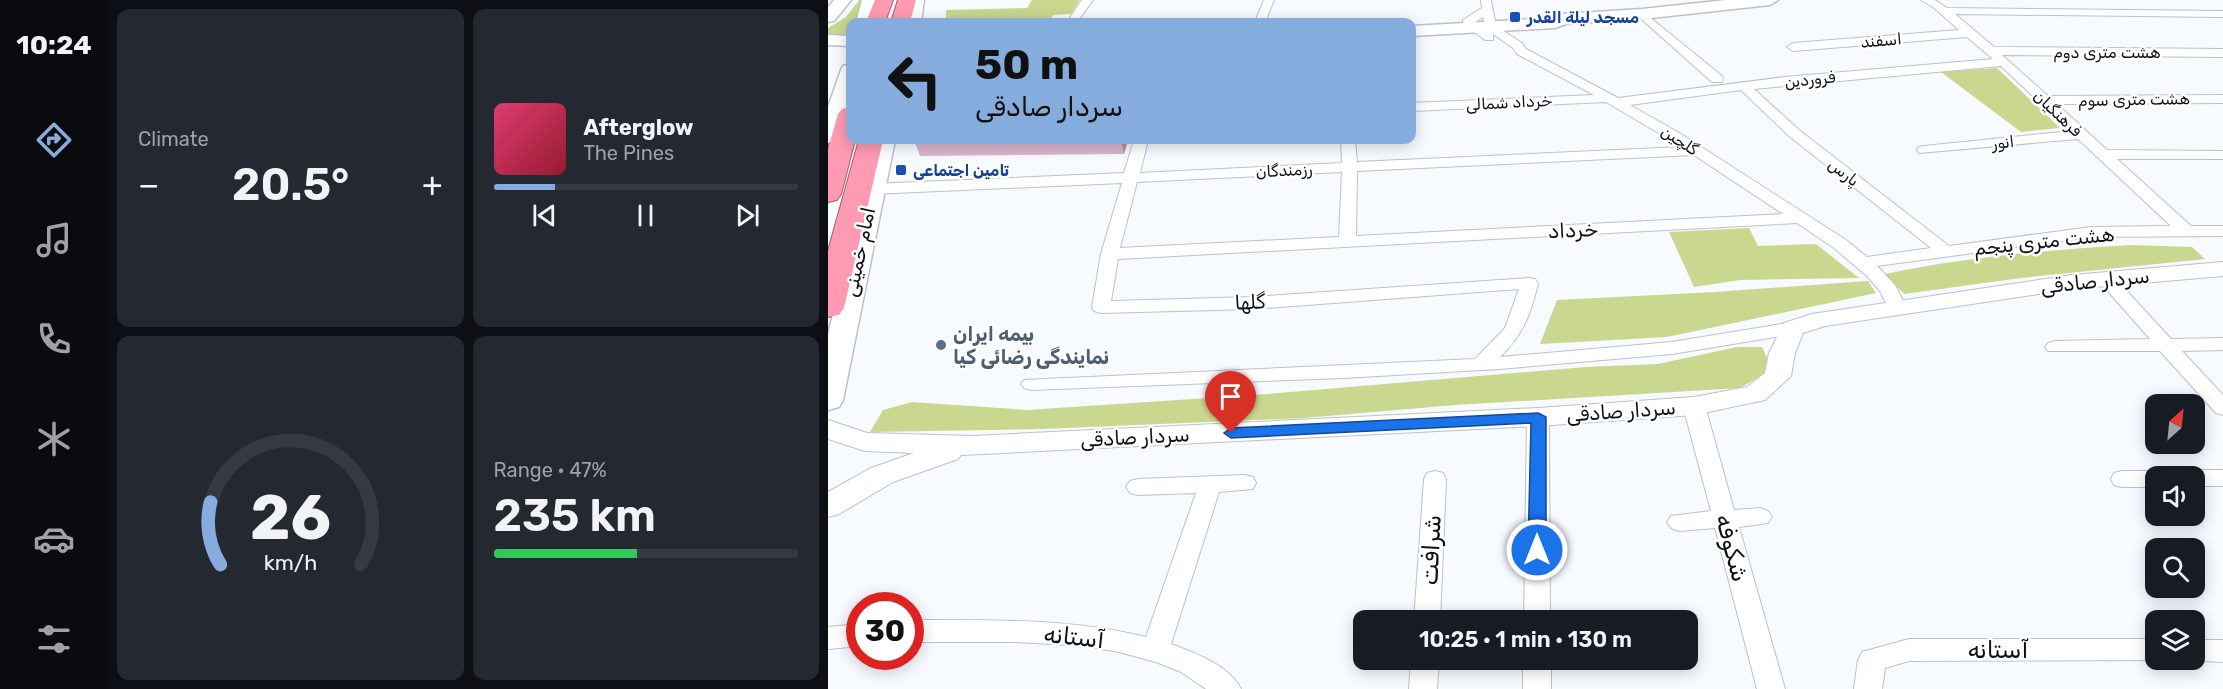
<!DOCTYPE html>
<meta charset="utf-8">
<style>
body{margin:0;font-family:Rubik,"Noto Sans Arabic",sans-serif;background:#242831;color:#f1f3f6;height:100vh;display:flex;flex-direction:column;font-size:22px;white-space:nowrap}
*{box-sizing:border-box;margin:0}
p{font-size:20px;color:#9ea1a6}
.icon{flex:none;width:33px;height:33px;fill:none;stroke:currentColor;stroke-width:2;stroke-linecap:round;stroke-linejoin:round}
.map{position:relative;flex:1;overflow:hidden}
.side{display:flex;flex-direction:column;gap:9px;padding:9px;background:#0d0f14;width:720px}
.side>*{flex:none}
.guide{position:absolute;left:18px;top:18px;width:570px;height:126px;border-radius:12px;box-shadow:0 3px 15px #0003;background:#85acdd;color:#111;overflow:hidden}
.needle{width:39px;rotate:27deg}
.tools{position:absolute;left:1317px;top:394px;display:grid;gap:12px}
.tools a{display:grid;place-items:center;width:60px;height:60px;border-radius:12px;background:#171b24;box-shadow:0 3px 15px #0003;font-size:30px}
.speed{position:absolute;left:18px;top:592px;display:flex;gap:12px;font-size:30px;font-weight:700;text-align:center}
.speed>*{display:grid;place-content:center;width:78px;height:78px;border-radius:50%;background:#171b24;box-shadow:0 3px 15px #0003;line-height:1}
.speed .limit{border:9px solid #d22;background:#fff;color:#111}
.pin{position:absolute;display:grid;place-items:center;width:51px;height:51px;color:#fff;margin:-62px -26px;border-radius:50% 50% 50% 0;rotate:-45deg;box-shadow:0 0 6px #0007}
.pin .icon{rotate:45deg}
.me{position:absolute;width:66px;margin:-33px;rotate:0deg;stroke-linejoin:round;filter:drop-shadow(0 0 4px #0008)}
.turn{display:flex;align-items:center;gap:21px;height:126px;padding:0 30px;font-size:27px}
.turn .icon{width:78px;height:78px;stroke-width:2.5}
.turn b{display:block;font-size:42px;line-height:51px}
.big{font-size:45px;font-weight:600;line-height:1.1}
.side .widget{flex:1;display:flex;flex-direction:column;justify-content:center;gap:9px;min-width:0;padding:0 21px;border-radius:12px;background:#242831}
.side .dial{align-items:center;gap:0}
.dial svg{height:156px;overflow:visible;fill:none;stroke:#363941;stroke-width:7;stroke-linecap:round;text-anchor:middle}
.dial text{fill:#f1f3f6;stroke:none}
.song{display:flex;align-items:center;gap:18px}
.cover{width:72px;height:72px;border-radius:9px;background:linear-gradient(135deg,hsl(340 70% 55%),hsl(350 70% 35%))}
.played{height:6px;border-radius:3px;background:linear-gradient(90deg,#85acdd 20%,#363941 20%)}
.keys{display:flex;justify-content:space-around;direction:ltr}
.heat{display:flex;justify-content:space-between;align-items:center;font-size:33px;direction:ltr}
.charge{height:9px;border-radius:4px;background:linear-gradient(90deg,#34c759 47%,#363941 0)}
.side .tiles{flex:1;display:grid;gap:9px;grid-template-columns:repeat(2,1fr)}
.trip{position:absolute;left:525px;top:610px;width:345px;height:60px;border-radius:12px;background:#171b24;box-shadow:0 3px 15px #0003;font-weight:600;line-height:60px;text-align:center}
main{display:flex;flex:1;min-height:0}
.menu{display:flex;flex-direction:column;width:108px;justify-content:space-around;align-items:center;background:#090b0e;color:#9ea1a6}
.menu .icon{width:42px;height:42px}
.menu .on{color:#85acdd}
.menu b{font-size:27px;color:#f1f3f6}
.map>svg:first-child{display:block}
.green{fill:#cad78f}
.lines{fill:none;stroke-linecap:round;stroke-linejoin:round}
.minor-casing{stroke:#bbc1cb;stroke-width:2}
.tertiary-casing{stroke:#bbc1cb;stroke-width:2}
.secondary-casing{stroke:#bbc1cb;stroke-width:3}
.trunk-casing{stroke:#aa5a6e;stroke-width:2}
.minor{fill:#fff;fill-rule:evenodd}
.tertiary{fill:#fff;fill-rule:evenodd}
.secondary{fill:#fff;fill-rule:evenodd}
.trunk{fill:#fe9bb2;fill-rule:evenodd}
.wall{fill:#dab5cf}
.shaded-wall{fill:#b294a9}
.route{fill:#1a73e8;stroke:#114b97;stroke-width:1.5}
.transit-dot{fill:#1a4fb4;stroke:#fff;stroke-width:2}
.service-dot{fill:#5c6f8a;stroke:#fff;stroke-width:2}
.labels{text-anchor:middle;stroke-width:5;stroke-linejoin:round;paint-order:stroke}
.far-transit-label{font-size:16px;font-weight:bold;fill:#164399;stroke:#fff;text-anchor:start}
.far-street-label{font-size:16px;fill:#0f1115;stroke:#fff}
.street-label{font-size:20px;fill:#0f1115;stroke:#fff}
.service-label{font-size:20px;font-weight:bold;fill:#4e5e75;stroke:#fff;text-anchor:start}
.near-street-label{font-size:24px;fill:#0f1115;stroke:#fff}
</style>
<main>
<nav class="menu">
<b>10:24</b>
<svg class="icon on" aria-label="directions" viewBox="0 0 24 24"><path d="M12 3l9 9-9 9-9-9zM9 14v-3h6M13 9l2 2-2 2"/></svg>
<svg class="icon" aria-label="music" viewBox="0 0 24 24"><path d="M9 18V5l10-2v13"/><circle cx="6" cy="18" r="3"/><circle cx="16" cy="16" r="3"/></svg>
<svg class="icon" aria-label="phone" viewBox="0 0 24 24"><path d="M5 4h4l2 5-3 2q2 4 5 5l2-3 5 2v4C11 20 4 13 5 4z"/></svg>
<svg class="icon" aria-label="climate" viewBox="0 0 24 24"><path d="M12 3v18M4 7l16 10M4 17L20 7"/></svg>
<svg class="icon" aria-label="car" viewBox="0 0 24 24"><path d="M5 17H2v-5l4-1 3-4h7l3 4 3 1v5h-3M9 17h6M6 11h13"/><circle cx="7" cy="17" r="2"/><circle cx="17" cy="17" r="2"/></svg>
<svg class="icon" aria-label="filters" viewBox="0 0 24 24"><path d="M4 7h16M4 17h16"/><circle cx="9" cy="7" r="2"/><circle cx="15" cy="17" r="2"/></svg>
</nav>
<section class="side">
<div class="tiles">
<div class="widget"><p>Climate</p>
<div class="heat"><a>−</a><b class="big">20.5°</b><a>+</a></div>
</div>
<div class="widget">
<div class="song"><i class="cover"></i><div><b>Afterglow</b><p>The Pines</p></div></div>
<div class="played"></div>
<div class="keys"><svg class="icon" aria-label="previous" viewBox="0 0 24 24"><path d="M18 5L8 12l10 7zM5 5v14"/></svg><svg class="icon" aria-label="pause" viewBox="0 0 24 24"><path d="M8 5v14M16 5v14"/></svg><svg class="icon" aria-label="next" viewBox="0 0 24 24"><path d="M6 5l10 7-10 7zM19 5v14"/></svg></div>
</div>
<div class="widget dial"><svg viewBox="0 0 100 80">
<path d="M14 69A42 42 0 1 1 86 69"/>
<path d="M14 69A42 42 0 0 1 9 37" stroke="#85acdd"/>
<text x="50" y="56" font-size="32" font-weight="700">26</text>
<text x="50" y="72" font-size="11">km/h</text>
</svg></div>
<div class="widget"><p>Range · 47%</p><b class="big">235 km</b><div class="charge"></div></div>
</div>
</section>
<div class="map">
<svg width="1395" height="689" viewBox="0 0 1395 689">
<rect width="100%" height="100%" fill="#f7fafe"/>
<path class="green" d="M31 0H35L28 22H22V38L0 37V28L18 17Z
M204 0H252L243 14 225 15 222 22H118V10L199 8Z
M1169 68 1232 128 1193 132 1113 72Z
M921 228 930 246 988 244 1031 278 912 280 866 287 841 232Z
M1303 245 1364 247 1377 259 1193 278 1076 294 1057 274C1138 257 1221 250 1303 245Z
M1040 281 1048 293 839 337 712 344 729 300 887 292Z
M909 347H934L940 360 938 373 912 388 627 405 476 418 215 429 42 432 55 410 84 402 199 410 440 394 758 367 830 364Z"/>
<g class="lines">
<g class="minor-casing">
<path id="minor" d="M254 0H265L249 22H239Z
M436 0H446L437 22H427Z
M653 0H663L668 26 694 43 698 49 790 98 957 77 1165 59 1139 37 965 51 959 47 965 43 1131 30 1105 7 1093 0H1107L1119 8 1395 11V17L1127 14 1166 47 1395 49V57L1174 55 1220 96 1395 95V103L1229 104 1279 150 1395 151V159H1289L1363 226H1395V236L1263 237 1049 266 1067 285 1078 307 1076 311H1062L1052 291 1039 276 1006 248 969 223 290 259 283 301 424 297 701 278 707 279 710 283C703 314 695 335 672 357L844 342 965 322 972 324 975 328 972 332 965 334 844 354 671 369 515 378 203 390 196 388 193 384 196 380 647 359 677 328 691 289 424 309 273 313 266 311 264 307 273 254 294 183 44 194 36 189 44 184 296 173 306 140H320L312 173 514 163 513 140H527L529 162 854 147 778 102 584 111V103L766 95 689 54 685 48 658 29 655 17 647 22 665 34V40H657L635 24V20L654 8ZM1173 66 1242 131 1096 146 1091 147 1089 150 1091 153 1250 139 1343 226 1263 227 1121 246 971 130 926 89ZM913 90 961 136 1103 248 1039 257 1018 240 853 134 802 105ZM866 155 955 214 528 236 529 171ZM514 172 511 237 292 248 309 182Z
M814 11 894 76 895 79 894 82H884L810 16V12Z
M1278 274 1284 275 1343 339 1395 338V350L1354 351 1395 395V415L1388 413 1332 351H1220L1217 347 1220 343 1227 341 1322 339 1269 279 1272 275Z
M866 399 873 401 877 406 906 510 932 508 940 511 944 517 940 523 911 527 957 689H929L887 528 851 531 843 528 839 522 843 516 883 511 855 406 859 401Z
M710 410 718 412 721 417 722 621H696L699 417 702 412Z
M1366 470H1395V486H1366V477H1355L1358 472Z
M607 471 615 473 618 479 612 621H586L596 479 599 473Z
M1294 471H1328L1336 473 1338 477H1328V487H1294L1286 485 1283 479 1286 473Z
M417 475 425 477 428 483 425 489 391 492 343 644C367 653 401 665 413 689H378L353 672 328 662 291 652 257 646 187 642H82V620C162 620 241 618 318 637L368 493 310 495 302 493 298 487 302 481 310 479Z
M32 624V646L0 649V627Z
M1081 639H1328V660H1331L1081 661 1057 668 1054 689H1026L1030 660 1034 652Z
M1366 640H1395V662L1360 660H1366Z
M583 660H611L609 689H581Z
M695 660H723V689H695Z"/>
</g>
<g class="tertiary-casing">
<path id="tertiary" d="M1395 262V276L1244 289 997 326 975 333 967 353 963 376 937 400 866 415 710 426 133 455 130 459 65 482 11 514 0 517V492L43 468 86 453 37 451 0 439V420L39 433 144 436 710 408 866 397 919 387 937 373 941 353 956 323 984 314 1244 275Z"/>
</g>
<g class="secondary-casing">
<path id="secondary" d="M6 0H23L6 21 0 22V7Z
M34 0H50L44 22H28Z
M80 0H96L93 22H77Z
M898 0H950L942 5 814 19 738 24 727 28 584 36V26L724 18 735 14 814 9Z
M0 35 22 36V46L0 45Z
M22 64V98L10 137 7 141 0 143V107L13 70 15 66Z
M45 140H67L15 400 11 407 0 410V335Z"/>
</g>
<g class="trunk-casing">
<path id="trunk" d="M47 0H65L57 22H38Z
M70 0H88L82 22H63Z
M22 107V140H27L13 194 9 200 0 202V149L10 114 14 109Z
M31 140H55L16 308 11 315 0 317V251Z"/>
</g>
<use href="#minor" class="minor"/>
<use href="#tertiary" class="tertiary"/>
<use href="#secondary" class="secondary"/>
<use href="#trunk" class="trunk"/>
</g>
<path class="wall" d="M86 140H300L296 154 92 156Z"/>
<path class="shaded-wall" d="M293 140H300L296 154Z"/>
<path class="route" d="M710 413 718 417V550L715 555 709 556 703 555 700 550 703 423 403 438 396 433 403 428Z"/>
<g class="transit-dot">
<rect x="681" y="11" width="12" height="12" rx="3"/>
<rect x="67" y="164" width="12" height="12" rx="3"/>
</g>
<circle class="service-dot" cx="113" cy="345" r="6"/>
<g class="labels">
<g class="far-transit-label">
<text x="699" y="23">مسجد لیلة القدر</text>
<text x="85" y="176">تامین اجتماعی</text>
</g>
<g class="far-street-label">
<text transform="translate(1053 40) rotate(-5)" y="6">اسفند</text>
<text x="1279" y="58">هشت متری دوم</text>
<text transform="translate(982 79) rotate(-6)" y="6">فروردین</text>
<text transform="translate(1306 99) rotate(-1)" y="6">هشت متری سوم</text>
<text transform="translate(681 102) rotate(-3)" y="6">خرداد شمالی</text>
<text transform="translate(1230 113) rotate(43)" y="6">فرهنگیان</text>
<text transform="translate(852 140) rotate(33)" y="6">گلچین</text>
<text transform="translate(1175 142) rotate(-6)" y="6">انور</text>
<text transform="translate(456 170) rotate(-3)" y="6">رزمندگان</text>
<text transform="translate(1016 172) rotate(38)" y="6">پارس</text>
</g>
<g class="street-label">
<text transform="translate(745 230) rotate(-3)" y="7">خرداد</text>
<text transform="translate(1216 241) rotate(-6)" y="7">هشت متری پنجم</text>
<text transform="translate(31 252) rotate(-78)" y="7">امام خمینی</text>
<text transform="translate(1267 281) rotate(-6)" y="7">سردار صادقی</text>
<text transform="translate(422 302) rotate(-3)" y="7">گلها</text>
<text transform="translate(793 411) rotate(-4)" y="7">سردار صادقی</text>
<text transform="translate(307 437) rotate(-3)" y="7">سردار صادقی</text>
</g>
<g class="service-label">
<text x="125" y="341">بیمه ایران<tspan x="125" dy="23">نمایندگی رضائی کيا</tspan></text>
</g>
<g class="near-street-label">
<text transform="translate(904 548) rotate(75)" y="8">شکوفه</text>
<text transform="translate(603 550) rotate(-87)" y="8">شرافت</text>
<text transform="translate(246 637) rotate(6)" y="8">آستانه</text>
<text x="1170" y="658">آستانه</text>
</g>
</g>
</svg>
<div class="tools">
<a><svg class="needle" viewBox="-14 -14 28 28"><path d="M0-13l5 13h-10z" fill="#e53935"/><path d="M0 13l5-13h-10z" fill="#9ea1a6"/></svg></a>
<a><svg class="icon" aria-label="sound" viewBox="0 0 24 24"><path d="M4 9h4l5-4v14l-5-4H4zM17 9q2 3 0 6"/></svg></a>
<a><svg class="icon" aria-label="search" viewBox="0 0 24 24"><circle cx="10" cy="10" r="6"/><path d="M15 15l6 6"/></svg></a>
<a><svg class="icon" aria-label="layers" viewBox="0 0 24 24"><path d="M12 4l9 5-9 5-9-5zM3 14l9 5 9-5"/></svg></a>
</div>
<div class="speed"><div class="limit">30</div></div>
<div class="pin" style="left:403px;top:433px;background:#d93025"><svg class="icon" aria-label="arrive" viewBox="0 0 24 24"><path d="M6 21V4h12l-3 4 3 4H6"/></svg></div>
<svg class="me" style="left:709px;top:550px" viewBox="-20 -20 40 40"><circle r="17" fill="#1a73e8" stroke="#fff" stroke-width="3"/><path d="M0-11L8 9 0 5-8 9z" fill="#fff"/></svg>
<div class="trip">10:25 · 1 min · 130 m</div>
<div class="guide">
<div class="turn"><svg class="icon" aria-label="left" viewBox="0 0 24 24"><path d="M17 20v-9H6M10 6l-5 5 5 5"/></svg><div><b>50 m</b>سردار صادقی</div></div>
</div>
</div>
</main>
